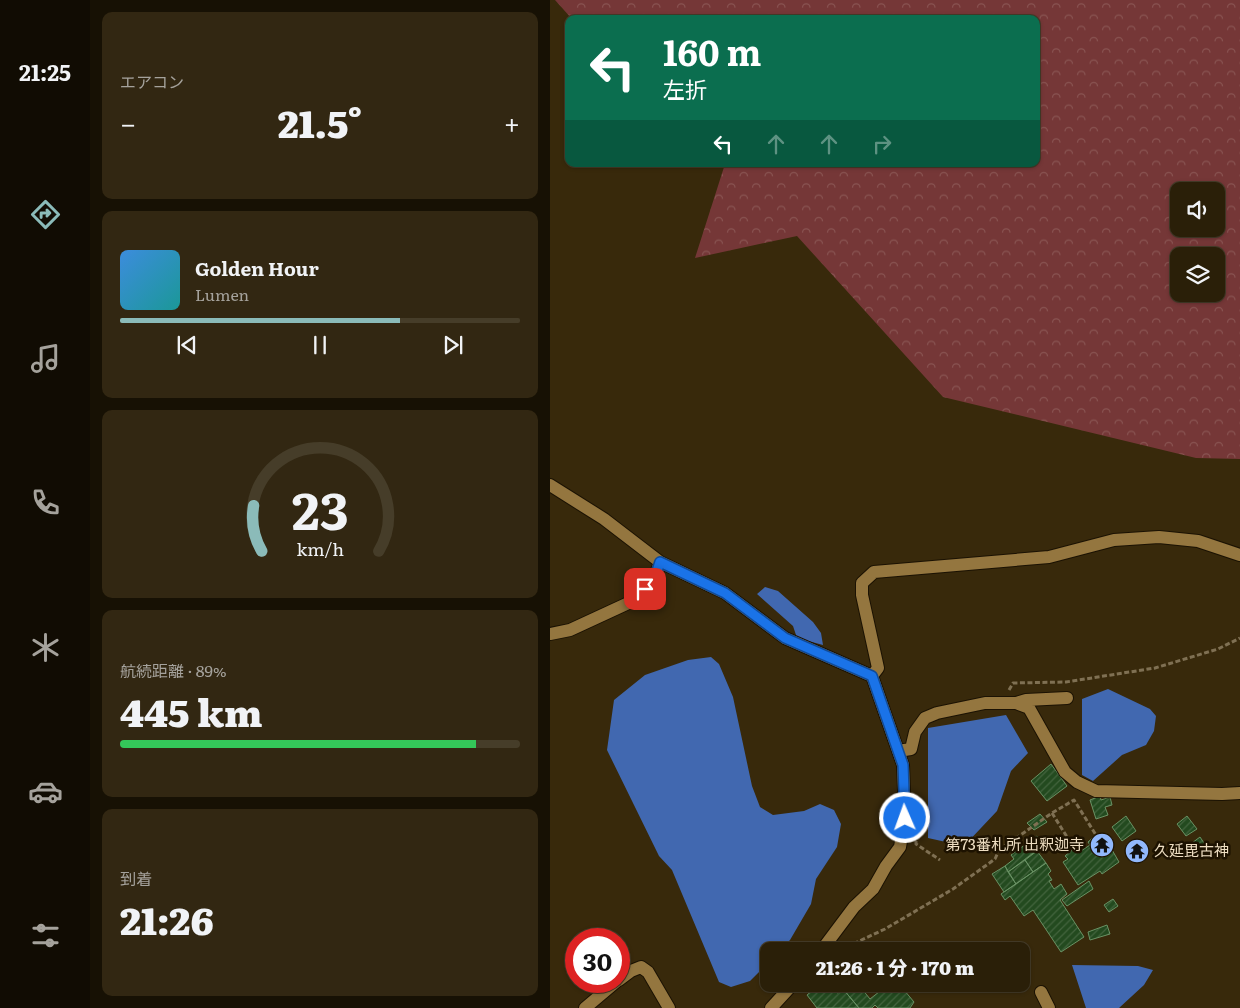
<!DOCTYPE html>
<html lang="ja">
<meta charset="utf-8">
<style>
body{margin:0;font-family:Literata,"Noto Sans JP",serif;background:#322712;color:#f1f3f6;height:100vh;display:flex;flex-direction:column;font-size:19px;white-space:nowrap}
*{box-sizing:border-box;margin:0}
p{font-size:16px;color:#a5a29c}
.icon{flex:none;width:28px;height:28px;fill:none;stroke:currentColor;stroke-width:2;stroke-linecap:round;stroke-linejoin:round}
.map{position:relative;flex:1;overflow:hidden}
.details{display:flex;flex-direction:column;gap:12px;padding:12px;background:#171104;width:460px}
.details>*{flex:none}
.hud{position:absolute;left:15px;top:15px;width:475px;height:152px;border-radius:10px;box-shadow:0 1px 4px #0004,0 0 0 1px #463d29;background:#0b6e4f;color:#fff;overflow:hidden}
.tools{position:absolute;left:620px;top:182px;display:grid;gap:10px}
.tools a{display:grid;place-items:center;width:55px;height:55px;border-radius:10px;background:#2a1f08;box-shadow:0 1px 4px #0004,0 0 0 1px #463d29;font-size:25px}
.speed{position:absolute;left:15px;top:928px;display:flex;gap:10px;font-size:25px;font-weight:700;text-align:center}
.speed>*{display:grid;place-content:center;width:65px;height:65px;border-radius:50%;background:#2a1f08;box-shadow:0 1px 4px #0004,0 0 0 1px #463d29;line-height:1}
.speed .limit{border:8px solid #d22;background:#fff;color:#111}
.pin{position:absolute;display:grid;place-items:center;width:42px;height:42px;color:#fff;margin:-21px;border-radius:10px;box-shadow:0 2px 8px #0006}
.me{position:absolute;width:55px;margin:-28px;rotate:358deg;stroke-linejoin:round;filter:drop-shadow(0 0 4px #0008)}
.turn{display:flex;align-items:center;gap:18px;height:105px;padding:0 15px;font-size:22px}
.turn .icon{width:65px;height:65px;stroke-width:2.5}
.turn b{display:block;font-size:35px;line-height:42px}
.lanes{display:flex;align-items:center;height:48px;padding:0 15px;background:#0003;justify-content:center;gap:25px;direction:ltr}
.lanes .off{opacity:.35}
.big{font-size:38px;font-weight:800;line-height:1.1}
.details .tile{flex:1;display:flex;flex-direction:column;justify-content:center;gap:8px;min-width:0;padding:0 18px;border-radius:10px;background:#322712}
.details .dial{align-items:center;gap:0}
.dial svg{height:130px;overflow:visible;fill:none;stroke:#463d29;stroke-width:7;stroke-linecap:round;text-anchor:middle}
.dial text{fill:#f1f3f6;stroke:none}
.song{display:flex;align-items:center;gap:15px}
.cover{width:60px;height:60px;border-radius:8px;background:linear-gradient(135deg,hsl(210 70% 55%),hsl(180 70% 35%))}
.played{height:5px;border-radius:2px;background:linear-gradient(90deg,#8bbbb9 70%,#463d29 70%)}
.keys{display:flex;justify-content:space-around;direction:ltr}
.heat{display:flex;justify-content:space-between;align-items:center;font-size:28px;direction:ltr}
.charge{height:8px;border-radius:4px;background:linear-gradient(90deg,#34c759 89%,#463d29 0)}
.trip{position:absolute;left:210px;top:942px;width:270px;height:50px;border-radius:10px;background:#2a1f08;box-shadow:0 1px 4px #0004,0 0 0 1px #463d29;font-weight:800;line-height:50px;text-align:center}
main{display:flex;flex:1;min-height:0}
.tab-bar{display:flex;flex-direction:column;width:90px;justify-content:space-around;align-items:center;background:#110c03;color:#a5a29c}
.tab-bar .icon{width:35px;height:35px}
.tab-bar .current{color:#8bbbb9}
.tab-bar b{font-size:22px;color:#f1f3f6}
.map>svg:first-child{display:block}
.forest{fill:url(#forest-crowns);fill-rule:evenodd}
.water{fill:#4168b0}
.building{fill:url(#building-hatch);stroke:#699264}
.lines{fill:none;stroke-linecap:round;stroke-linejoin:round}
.street-casing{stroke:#1b1203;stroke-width:14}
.path{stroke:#7f7053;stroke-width:3;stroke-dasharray:5 2.5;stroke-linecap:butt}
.street{stroke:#94763f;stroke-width:12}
.route-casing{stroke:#114b97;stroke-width:12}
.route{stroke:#1a73e8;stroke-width:9}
.labels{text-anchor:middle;stroke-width:5;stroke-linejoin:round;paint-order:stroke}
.poi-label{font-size:15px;fill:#eedec2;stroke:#1d1200;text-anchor:end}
</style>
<main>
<nav class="tab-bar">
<b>21:25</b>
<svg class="icon current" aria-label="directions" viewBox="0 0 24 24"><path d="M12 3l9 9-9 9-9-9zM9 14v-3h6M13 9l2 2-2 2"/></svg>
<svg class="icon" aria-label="music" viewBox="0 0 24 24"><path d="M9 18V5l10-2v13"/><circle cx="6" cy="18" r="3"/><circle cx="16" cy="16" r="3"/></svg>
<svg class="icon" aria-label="phone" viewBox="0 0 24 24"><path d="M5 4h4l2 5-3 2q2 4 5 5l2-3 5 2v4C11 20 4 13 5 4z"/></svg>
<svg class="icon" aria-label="climate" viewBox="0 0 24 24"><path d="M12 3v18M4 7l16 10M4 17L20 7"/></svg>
<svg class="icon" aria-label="car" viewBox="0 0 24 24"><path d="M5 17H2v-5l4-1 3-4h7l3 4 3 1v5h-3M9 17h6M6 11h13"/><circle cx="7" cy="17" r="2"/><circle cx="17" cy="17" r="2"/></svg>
<svg class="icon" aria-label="filters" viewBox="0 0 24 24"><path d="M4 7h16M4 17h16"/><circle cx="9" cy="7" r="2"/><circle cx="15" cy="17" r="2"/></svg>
</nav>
<section class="details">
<div class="tile"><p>エアコン</p>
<div class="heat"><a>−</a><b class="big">21.5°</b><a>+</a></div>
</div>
<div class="tile">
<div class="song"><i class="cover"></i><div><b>Golden Hour</b><p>Lumen</p></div></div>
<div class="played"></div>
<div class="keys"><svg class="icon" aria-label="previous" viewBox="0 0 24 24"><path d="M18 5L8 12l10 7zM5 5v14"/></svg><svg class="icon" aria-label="pause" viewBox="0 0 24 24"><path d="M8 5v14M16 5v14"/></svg><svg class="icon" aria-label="next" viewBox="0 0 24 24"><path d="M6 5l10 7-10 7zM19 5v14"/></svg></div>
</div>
<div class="tile dial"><svg viewBox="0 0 100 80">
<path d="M14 69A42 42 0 1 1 86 69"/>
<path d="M14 69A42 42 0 0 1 9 41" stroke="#8bbbb9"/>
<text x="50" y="56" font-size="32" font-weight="700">23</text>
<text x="50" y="72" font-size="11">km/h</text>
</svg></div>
<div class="tile"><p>航続距離 · 89%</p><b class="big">445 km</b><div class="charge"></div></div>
<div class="tile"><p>到着</p><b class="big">21:26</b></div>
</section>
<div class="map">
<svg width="690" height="1008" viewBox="0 0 690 1008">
<defs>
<pattern id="forest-crowns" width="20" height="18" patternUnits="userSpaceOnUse" patternTransform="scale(1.25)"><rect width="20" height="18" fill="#753737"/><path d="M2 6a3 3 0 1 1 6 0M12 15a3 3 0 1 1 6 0" fill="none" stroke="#895452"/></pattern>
<pattern id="building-hatch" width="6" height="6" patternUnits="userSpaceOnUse" patternTransform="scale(1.25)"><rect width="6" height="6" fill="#234a1f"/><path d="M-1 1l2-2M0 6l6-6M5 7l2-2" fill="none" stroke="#43643e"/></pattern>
</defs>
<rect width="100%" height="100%" fill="#38290b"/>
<path class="forest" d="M5 0H690V459L646 458 393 397 247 236 145 258 175 164H486V19H22ZM629 191H666V229H629ZM629 256H666V294H629Z"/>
<path class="water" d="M215 587 228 591 263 622 271 633 273 645 247 638 243 626 207 594Z
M161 657 169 664 183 697 202 786 210 807 223 815 254 811 270 804 284 810 291 824 287 847 266 879 261 904 240 940 229 951H219V962L200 981 181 987 169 982 122 870 109 856 57 750 64 700 95 675 138 660Z
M558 689 600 709 606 716 604 731 596 745 572 755 543 781 532 775V699Z
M456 715 478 753 461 771 447 811 414 846 378 838V728Z
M522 965 588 966 603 970 594 985 569 1008H536Z"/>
<path class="building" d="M501 764 517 786 497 801 481 781Z
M550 796 551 800 560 797 562 805 555 807 558 815 546 819 540 800Z
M490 814 497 822 484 830 477 823Z
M576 816 586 831 572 841 562 827Z
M637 816 647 829 636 836 627 824Z
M546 835 547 840 554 836 569 862 552 874 550 871 528 885 513 862 518 859 515 856 524 848 528 853 540 845 538 842Z
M487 836 494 845 458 872 455 866 464 859 461 855Z
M650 837 658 849 646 856 638 846Z
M487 851 496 863 483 872 475 860Z
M475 860 483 872 466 884 458 872Z
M496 863 501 871 498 874 502 880 499 881 504 889 511 884 517 894 510 900 534 937 511 952 483 910 474 916 460 896 455 900 451 894Z
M455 866 466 884 454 892 442 874Z
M539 881 543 889 517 906 512 900Z
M563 899 568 906 559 912 554 905Z
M557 925 560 934 540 940 538 932Z
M270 984H280L287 993 293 989 309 1008H267L257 995Z
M280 984H308L320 999 339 984H349L364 1002 360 1008H328L325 1005 322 1008H309L293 989 287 993Z
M315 984H332L322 992Z"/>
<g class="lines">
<g class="street-casing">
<path id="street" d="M0 485 54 519 110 562 175 593 235 638 322 676
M0 634 20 630 85 600 105 577 110 562
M466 703 476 700 517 698
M348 751 361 749 365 732 375 718 387 713 435 703H466L479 708 515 772 527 782 546 791 672 794 690 793
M271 951 304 907 323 889 336 866 350 847 355 817 353 765 322 676 328 668 312 595V583L324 572 499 557 564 540 609 537 648 541 690 555
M69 980 81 971 91 967 98 972 119 1008
M491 992 499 1008
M35 1008 67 981
M221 1008 243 984"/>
</g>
<path class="path" d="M459 690 463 683 516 682 605 668 668 649 690 638
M502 813 524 848
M366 841V844L390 860
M290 950 335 929 403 889 445 859 449 850 502 813 524 800 546 835"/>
<use href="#street" class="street"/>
</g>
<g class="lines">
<g class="route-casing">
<path id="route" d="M95 589 105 577 110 562 175 593 235 638 322 676 353 765 355 818"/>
</g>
<use href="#route" class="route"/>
</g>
<defs>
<g id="temple-disc" transform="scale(1.25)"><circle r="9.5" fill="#91b8fd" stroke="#1d1200"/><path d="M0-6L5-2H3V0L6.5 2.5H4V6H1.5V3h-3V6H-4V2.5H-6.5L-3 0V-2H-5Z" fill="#111"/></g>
</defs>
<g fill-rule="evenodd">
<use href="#temple-disc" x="552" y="845"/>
<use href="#temple-disc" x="587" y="851"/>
</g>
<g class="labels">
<g class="poi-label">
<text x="534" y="850">第73番札所 出釈迦寺</text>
<text x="604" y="856" text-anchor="start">久延毘古神</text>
</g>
</g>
</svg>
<div class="tools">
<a><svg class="icon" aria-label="sound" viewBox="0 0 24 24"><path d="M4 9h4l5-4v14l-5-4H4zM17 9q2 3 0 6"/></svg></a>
<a><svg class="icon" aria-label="layers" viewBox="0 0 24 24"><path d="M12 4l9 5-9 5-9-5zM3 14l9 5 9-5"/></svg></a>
</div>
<div class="speed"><div class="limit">30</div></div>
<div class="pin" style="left:95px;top:589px;background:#d93025"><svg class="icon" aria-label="arrive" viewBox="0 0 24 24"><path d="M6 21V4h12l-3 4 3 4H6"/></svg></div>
<svg class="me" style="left:355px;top:818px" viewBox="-20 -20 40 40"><circle r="17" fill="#1a73e8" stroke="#fff" stroke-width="3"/><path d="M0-11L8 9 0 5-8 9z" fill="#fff"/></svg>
<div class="trip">21:26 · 1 分 · 170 m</div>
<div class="hud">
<div class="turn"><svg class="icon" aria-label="left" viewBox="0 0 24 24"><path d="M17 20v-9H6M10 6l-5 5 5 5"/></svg><div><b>160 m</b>左折</div></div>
<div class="lanes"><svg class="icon" aria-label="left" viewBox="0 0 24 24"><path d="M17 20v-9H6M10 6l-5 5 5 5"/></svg><svg class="icon off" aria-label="ahead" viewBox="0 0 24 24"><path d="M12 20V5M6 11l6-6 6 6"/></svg><svg class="icon off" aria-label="ahead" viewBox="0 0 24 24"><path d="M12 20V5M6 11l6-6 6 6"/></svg><svg class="icon off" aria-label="right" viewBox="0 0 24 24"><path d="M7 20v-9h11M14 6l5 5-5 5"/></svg></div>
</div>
</div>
</main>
